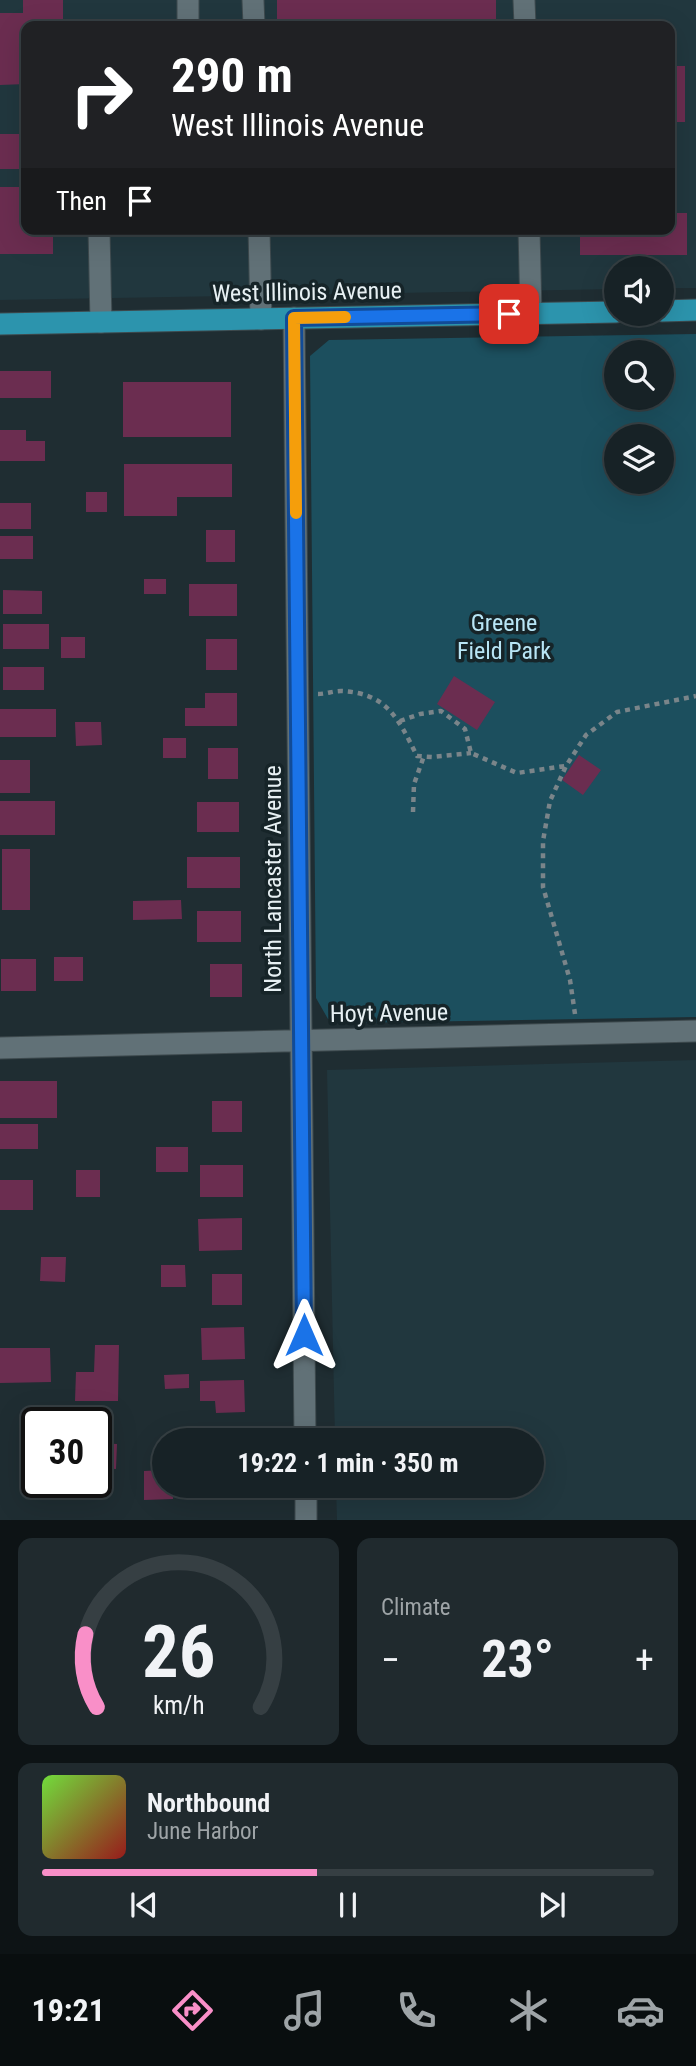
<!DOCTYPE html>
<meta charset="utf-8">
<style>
body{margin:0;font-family:"Roboto Condensed",sans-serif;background:#202a2e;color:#f1f3f6;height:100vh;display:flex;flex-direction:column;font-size:26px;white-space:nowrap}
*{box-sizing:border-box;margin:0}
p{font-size:23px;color:#9ea4a7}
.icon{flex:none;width:38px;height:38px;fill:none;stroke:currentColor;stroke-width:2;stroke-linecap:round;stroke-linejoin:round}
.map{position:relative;height:1520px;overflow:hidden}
.drawer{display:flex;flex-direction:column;gap:18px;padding:18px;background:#0d1315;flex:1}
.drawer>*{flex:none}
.guide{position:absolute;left:21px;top:21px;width:654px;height:214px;border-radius:14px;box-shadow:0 7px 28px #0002,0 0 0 2px #363f43;background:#202124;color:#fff;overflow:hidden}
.fabs{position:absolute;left:604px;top:256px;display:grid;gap:14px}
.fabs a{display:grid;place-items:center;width:70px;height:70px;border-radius:50%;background:#172226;box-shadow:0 7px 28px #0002,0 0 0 2px #363f43;font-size:35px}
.speed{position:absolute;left:21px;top:1407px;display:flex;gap:14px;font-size:35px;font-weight:700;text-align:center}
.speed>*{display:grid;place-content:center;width:91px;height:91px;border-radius:50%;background:#172226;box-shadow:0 7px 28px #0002,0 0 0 2px #363f43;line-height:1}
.speed .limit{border:4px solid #111;border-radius:10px;background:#fff;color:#111}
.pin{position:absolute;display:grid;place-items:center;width:60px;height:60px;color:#fff;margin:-30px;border-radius:14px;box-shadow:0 4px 10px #0006}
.me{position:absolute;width:77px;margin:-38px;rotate:0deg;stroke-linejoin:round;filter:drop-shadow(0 0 5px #0008)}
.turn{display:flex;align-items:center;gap:24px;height:147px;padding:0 35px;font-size:32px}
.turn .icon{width:91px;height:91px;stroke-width:2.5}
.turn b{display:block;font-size:49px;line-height:60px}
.then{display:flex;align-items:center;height:66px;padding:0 35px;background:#0003;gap:14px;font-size:26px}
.big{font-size:52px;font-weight:700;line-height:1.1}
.drawer .widget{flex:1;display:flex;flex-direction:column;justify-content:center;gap:10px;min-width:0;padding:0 24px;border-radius:14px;background:#202a2e}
.drawer .dial{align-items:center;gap:0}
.dial svg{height:182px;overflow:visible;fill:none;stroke:#363f43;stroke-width:7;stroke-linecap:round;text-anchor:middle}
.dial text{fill:#f1f3f6;stroke:none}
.song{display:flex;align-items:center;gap:21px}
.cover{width:84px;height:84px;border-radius:10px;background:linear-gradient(135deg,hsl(100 70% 55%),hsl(0 70% 35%))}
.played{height:7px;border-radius:4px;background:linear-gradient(90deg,#f98fc8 45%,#363f43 45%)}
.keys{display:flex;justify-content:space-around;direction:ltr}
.heat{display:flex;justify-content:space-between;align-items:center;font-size:38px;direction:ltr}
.drawer .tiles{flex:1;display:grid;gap:18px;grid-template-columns:1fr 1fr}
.widget:last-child{grid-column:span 2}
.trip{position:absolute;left:152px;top:1428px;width:392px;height:70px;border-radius:35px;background:#172226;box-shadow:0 7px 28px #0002,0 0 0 2px #363f43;font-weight:700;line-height:70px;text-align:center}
.tabs{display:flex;height:112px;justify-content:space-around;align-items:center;background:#090e0f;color:#9ea4a7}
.tabs .icon{width:49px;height:49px}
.tabs .selected{color:#f98fc8}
.tabs b{font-size:32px;color:#f1f3f6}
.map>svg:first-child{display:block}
.built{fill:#21373e;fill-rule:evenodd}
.green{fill:#1c4f5e;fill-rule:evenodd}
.building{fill:#6b2d50}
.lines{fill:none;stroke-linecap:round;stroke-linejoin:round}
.minor-casing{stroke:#3e4a4e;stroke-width:23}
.major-casing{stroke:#3e4a4e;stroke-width:23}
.path{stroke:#7a858a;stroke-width:4.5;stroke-dasharray:5 5;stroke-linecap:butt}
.minor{stroke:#617177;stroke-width:21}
.major{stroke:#2c94ad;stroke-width:21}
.route-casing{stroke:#114b97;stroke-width:18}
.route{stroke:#1a73e8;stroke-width:12}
.slow{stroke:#f59e0b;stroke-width:12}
.labels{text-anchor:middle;stroke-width:7;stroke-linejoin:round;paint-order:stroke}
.street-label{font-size:24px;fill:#e7f0f3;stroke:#162428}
.park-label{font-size:24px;fill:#b8e5f5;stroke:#162428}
</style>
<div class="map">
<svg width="696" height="1520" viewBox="0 0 696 1520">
<rect width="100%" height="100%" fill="#1f2d32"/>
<path class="built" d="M0 0H696V288H662V268H616V289L0 300ZM26 26H670V229H26Z
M696 1060V1520H337L336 1486H532V1440H335L327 1070Z"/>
<path class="green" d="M696 334V1017L344 1023 328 1019 316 998 310 356 329 340ZM616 352H662V397H616ZM616 436H662V481H616Z"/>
<path class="building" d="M23 0H63V26H26V84L0 85V13H23Z
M277 0H496V26H277Z
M670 66H685V122H670Z
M0 134H26V169H0Z
M0 187H26V229H53V254H0Z
M670 213H687V255H580V229H670Z
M367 229H498V236L367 237Z
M0 371H51V398H0Z
M123 382H231V437H123Z
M0 430H26V441H45V461H0Z
M124 464H232V497H177V516H124Z
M86 492H107V512H86Z
M0 503H31V529H0Z
M206 530H235V562H206Z
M0 536H33V559H0Z
M144 579H166V594H144Z
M189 584H237V616H189Z
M3 590 42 591V614H3Z
M3 624H49V649H3Z
M61 637H85V658H61Z
M206 639H237V670H206Z
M3 667H44V690H3Z
M454 676 495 702 477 730 437 704Z
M205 693H237V726H185V708H205Z
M0 709H56V737H0Z
M75 722H101L102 745 76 746Z
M163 738H186V758H163Z
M208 748H238V779H208Z
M579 755 601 770 583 795 562 780Z
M0 760H30V793H0Z
M0 801H55V835H0Z
M197 802H239V832H197Z
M2 849H30V910H2Z
M187 857H240V888H187Z
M181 900 182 919 133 920V901Z
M197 911H241V942H197Z
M54 957H83V981H54Z
M1 959H36V991H1Z
M210 964H242V997H210Z
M0 1081H57V1118H0Z
M212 1101H242V1132H212Z
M0 1124H38V1149H0Z
M156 1147H188V1172H156Z
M200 1165H243V1197H200Z
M76 1170H100V1197H76Z
M0 1180H33V1210H0Z
M242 1218V1250L199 1251 198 1219Z
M41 1257H66L65 1282 40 1281Z
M161 1265H185L186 1287H161Z
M212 1274H242V1305H212Z
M244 1327 245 1359 202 1360 201 1328Z
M95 1345H119L118 1401H75L76 1372H94Z
M0 1348H50L51 1382 0 1383Z
M189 1374V1388L165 1389 164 1375Z
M244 1380 245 1412 216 1413 215 1401H200V1381Z
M242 1435V1440H183V1436Z
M96 1443 117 1444 116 1469 96 1468Z
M164 1470V1486H173V1499L144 1500V1471Z"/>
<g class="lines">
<g class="minor-casing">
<path id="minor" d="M188 0V26
M253 0 254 26
M524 0 525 26
M99 229 101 322
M259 229 261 319
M529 229 531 314
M294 318 305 1440
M0 1048 696 1031
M306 1486V1520"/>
</g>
<g class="major-casing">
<path id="major" d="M662 311 696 310
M0 324 616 312"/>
</g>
<path class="path" d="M318 694C326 694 333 691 341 691 387 693 398 718 417 756L432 757 471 753
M400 721 420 714 441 711 465 729 471 753 517 773 565 766
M413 812 414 784 424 756
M575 1014 570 980 543 887V841L550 801 566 766 586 735 617 712 696 696"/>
<use href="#minor" class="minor"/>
<use href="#major" class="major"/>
</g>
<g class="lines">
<g class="route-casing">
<path id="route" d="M304 1335 294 318 509 314"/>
</g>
<use href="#route" class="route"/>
<path class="slow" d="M296 513 294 318 345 317"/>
</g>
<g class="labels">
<g class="street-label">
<text transform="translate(307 292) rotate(-1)" y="8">West Illinois Avenue</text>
<text transform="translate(273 879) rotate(-90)" y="8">North Lancaster Avenue</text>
<text transform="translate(389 1013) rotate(-1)" y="8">Hoyt Avenue</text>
</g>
<g class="park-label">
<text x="504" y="631">Greene<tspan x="504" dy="28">Field Park</tspan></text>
</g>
</g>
</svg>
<div class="fabs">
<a><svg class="icon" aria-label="sound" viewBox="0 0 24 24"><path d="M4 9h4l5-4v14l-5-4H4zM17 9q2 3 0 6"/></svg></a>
<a><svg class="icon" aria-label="search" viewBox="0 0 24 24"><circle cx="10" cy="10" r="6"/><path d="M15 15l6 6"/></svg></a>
<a><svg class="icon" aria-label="layers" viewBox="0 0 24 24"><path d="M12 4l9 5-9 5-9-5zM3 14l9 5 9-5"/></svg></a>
</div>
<div class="speed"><div class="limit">30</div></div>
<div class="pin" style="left:509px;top:314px;background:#d93025"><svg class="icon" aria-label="arrive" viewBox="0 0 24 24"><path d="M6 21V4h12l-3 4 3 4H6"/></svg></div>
<svg class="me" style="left:304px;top:1335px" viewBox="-20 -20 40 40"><path d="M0-17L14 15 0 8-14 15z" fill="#1a73e8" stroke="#fff" stroke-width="4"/></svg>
<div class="trip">19:22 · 1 min · 350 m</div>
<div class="guide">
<div class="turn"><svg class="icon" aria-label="right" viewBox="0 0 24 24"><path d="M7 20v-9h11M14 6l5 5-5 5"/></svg><div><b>290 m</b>West Illinois Avenue</div></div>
<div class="then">Then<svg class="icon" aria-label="arrive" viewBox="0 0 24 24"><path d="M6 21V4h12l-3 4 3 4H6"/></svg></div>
</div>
</div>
<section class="drawer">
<div class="tiles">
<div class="widget dial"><svg viewBox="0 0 100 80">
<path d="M14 69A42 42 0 1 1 86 69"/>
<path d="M14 69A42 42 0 0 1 9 37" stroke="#f98fc8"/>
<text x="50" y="56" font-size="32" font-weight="700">26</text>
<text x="50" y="72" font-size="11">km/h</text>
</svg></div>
<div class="widget"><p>Climate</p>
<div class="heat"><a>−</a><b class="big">23°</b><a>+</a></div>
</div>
<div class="widget">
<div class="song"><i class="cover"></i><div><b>Northbound</b><p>June Harbor</p></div></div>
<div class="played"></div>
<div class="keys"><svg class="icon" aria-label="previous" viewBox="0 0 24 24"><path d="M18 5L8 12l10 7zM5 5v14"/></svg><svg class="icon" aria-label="pause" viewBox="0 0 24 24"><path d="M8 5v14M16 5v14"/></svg><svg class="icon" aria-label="next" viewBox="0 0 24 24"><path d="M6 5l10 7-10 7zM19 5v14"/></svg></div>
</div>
</div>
</section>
<nav class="tabs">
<b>19:21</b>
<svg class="icon selected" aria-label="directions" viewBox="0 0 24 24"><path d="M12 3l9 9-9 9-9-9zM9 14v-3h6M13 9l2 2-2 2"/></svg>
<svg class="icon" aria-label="music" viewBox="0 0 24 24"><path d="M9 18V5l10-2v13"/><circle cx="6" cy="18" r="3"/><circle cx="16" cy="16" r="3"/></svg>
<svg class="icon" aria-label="phone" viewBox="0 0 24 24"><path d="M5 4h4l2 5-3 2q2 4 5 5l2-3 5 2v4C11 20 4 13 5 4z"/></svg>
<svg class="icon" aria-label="climate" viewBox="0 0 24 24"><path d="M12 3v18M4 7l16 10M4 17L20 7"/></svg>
<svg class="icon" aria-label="car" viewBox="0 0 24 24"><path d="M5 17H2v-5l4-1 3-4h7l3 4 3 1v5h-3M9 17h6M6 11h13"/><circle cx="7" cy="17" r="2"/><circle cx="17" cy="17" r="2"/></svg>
</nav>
